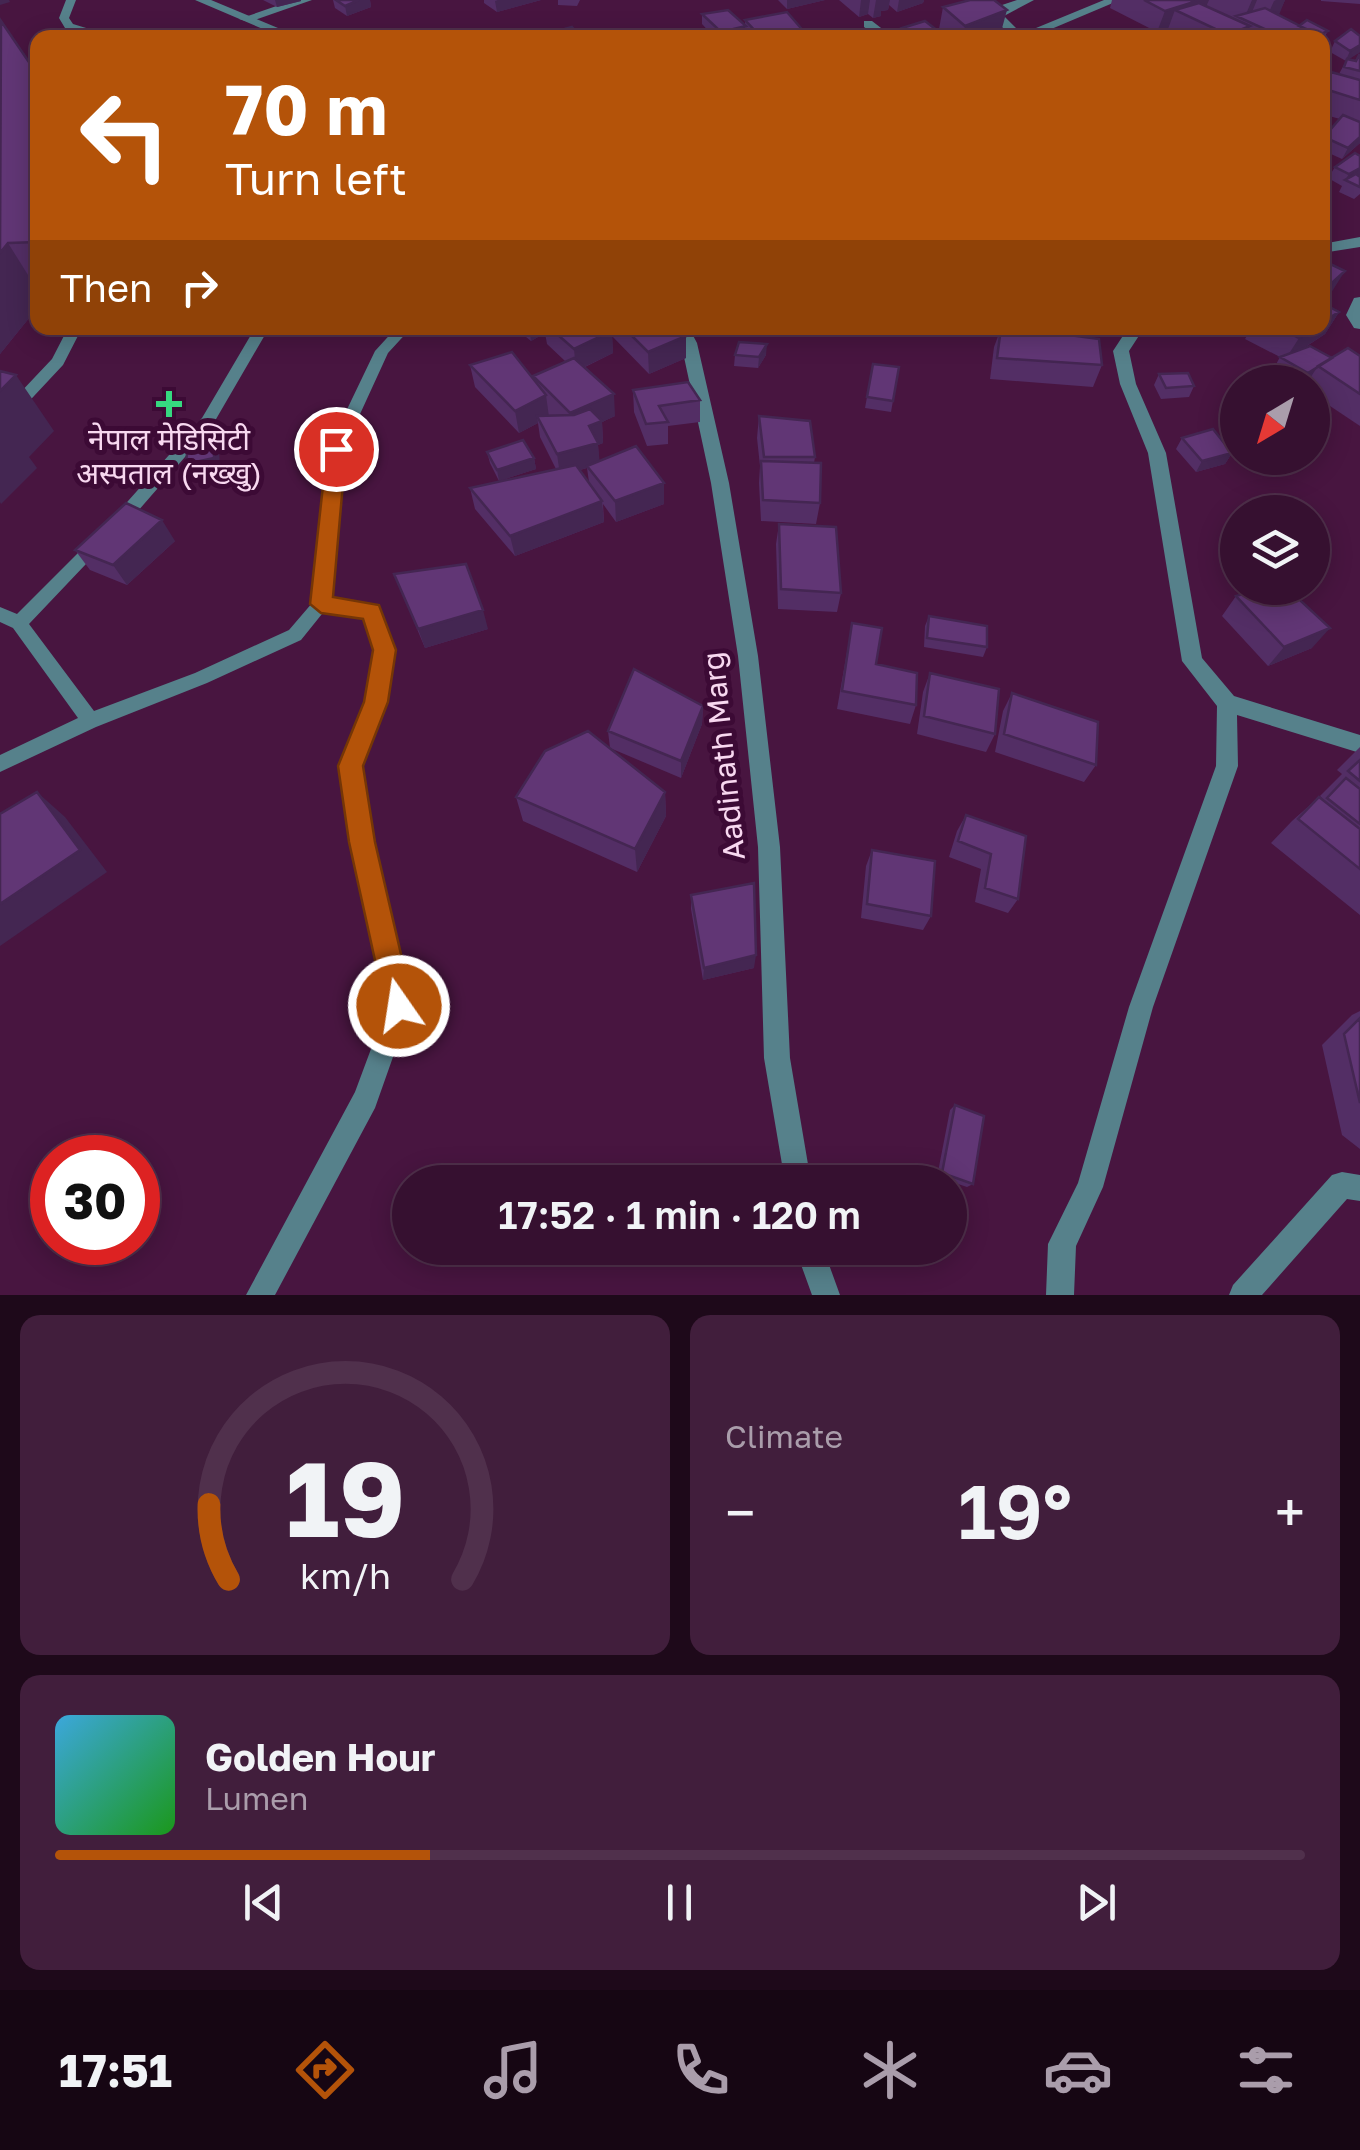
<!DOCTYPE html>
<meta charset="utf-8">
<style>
body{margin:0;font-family:"Golos Text","Noto Sans Devanagari",sans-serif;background:#411e3c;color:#f1f3f6;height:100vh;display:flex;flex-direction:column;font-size:38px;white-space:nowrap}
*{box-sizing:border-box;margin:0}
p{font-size:32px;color:#aa9dab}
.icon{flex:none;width:55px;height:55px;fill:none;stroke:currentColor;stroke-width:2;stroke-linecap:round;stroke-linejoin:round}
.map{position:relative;height:1295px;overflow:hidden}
.side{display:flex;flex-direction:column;gap:20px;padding:20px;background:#1e091a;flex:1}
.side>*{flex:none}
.top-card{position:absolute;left:30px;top:30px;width:1300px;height:305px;border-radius:20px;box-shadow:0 5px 25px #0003,0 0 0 2px #50304c;background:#b45309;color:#fff;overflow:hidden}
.needle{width:65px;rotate:218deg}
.tools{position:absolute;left:1220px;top:365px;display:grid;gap:20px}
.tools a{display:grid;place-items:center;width:110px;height:110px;border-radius:50%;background:#361030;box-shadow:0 5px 25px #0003,0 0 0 2px #50304c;font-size:50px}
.speed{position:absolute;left:30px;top:1135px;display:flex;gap:20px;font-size:50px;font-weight:700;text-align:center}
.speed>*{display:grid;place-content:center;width:130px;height:130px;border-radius:50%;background:#361030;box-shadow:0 5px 25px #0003,0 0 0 2px #50304c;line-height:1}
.speed .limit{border:15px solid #d22;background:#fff;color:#111}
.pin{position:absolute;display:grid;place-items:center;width:85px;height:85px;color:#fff;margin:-42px;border:5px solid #fff;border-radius:50%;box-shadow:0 2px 10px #0007}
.me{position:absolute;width:110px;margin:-55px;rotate:347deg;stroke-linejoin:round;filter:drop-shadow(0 0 8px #0008)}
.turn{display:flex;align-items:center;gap:35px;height:210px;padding:0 30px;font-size:45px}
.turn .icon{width:130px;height:130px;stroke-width:2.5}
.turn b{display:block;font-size:70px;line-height:85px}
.then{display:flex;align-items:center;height:95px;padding:0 30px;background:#0003;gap:20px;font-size:38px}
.big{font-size:75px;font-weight:600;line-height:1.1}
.side .tile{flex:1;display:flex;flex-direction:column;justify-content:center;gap:15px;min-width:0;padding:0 35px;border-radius:20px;background:#411e3c}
.side .dial{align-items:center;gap:0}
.dial svg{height:260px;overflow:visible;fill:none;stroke:#50304c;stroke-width:7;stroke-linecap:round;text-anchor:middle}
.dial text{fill:#f1f3f6;stroke:none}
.song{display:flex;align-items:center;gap:30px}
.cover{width:120px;height:120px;border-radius:15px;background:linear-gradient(135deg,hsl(200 70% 55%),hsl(120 70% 35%))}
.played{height:10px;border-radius:5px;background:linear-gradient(90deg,#b45309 30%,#50304c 30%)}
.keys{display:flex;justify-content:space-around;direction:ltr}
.heat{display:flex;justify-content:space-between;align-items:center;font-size:55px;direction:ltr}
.side .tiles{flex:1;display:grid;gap:20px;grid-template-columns:1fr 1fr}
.tile:last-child{grid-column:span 2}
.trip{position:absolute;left:392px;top:1165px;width:575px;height:100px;border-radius:50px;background:#361030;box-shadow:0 5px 25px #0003,0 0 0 2px #50304c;font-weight:600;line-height:100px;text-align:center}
.menu{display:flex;height:160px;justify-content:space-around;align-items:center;background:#160613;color:#aa9dab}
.menu .icon{width:70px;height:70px}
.menu .current{color:#b45309}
.menu b{font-size:45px;color:#f1f3f6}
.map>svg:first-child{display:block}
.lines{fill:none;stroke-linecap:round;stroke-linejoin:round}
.service{fill:#56818b;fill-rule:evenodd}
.minor{fill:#56818b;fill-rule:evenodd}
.tertiary{fill:#56818b;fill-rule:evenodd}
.wall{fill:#532e65;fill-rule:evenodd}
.shaded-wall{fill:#442652}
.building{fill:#613675;stroke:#442652;stroke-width:2.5}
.route{fill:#b45309;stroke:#753606;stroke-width:2.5}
.poi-dot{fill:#36d880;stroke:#3c0a35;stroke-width:4}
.labels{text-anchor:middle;stroke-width:10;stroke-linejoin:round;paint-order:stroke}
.poi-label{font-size:30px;fill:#f8d8f0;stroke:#3c0a35}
.street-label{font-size:30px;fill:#f8d8f0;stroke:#3c0a35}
</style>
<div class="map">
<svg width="1360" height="1295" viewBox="0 0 1360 1295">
<rect width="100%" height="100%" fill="#481540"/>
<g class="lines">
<path class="service" d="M66 0H76L69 18 73 24 119 38H100L65 28 59 18Z
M68 328H82L63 365 5 427 0 428V414L52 359Z
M255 328H269L212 426 124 527H112L110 523 112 519 202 418Z
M396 328H411L388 353 344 449 330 604 301 640 207 683 96 727 0 772V755L78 718 13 628 0 622V607L17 614 90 541 96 539 104 545 29 624 94 711 195 673 289 630 313 602 328 449 375 351Z"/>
<path class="minor" d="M294 0H312L249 22 239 19Z
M1017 0H1034L1004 16 1026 38H1013L991 16 1002 5Z
M864 21H872L894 38H879L864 27Z
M1360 237V247L1322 253V244Z
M1360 297V329L1354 328 1346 315 1354 298Z
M673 328H689L697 343 729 483 758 656 780 847 790 1058 811 1182H785L764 1058 758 847 738 656 711 483 681 343Z
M1128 328H1144L1129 351 1136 384 1166 453 1202 658 1234 696 1360 735V753L1237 715 1238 766 1153 1007 1103 1187 1076 1246 1074 1295H1046L1048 1244 1078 1183 1129 1007 1216 766 1217 706 1182 661 1148 453 1120 384 1113 351Z
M321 596 378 605 394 650 386 702 361 766 373 842 411 1006 375 1108 275 1295H246L355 1092 387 1006 351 842 339 766 366 702 374 650 363 618 314 610 311 604 314 598Z
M1342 1172 1360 1175V1201L1347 1199 1262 1295H1229L1233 1285 1332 1175Z
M795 1248H823L840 1295H812Z"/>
<path class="tertiary" d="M195 0H211L302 38H284Z
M1104 0H1120L1030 38H1012Z"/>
</g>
<path class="wall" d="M263 0H301V1L277 7Z
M333 0H370L371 7 347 16 335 8Z
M484 0H541L497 12 484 3Z
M558 0H580L577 6 558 5Z
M778 0H825L787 9Z
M839 0H924L923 3 897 12 889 5 888 10 881 11V16L873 18 868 14 859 17Z
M1112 0H1285L1278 15 1299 26 1328 31 1322 41V38H1179L1167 32 1168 29 1157 32 1110 8Z
M1321 0H1360V4L1321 1Z
M943 7 1001 32 987 38H949L939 29Z
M702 14 745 25V20L805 38H715L702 24Z
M0 22 33 68 38 67V307L0 354Z
M902 28 947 38H901Z
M1360 36V52L1348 59 1355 61 1360 56V143L1342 159 1322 150 1324 137 1340 119 1322 114V77L1328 78 1331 72 1339 74 1346 61 1330 52 1335 41Z
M1360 156V194L1354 199 1339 192 1342 186 1328 178 1335 167Z
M1339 312 1325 334 1301 350 1332 358 1360 356V426L1312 394V382H1307L1309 380 1304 382H1298L1274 368 1280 357 1245 339 1252 328H1322Z
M515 328H677L686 336V358L649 374 612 336 613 353 585 367 615 416 602 422 603 443 598 445 599 461 664 483V504L616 522 603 504 604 522 515 556 475 509 470 488 556 469 540 437 538 423 519 433 475 387 470 365 533 379V376L565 361 547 344 545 333 531 341ZM587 468 589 482 580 470Z
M990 328H1028L1027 329 1102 365 1093 387 990 379 994 347 1000 331Z
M735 355H766L758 368 734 366Z
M873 364 899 367 891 412 865 408Z
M1159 374 1194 386 1189 397 1161 399 1154 385Z
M633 390 700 400V422L668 426V444L647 446 634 412Z
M759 416 815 457 814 463 820 503 816 524 761 521 759 483 760 466 757 438Z
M1182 438 1232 453 1225 464 1196 472 1176 449Z
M487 452 534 458 536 469 499 481 490 463Z
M779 524 841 593 837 612 778 609 776 544Z
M175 541 127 585 90 570 75 550Z
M394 574 488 629 425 648Z
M1236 596 1312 648 1268 666 1222 616Z
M929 616 987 647 983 657 924 647 925 626Z
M852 623 876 664 916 705 910 724 837 709Z
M930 673 995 734 986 752 917 734 923 692Z
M1012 693 1096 765 1084 782 995 752 1003 711Z
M703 706 702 724 681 778 610 748 608 731Z
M1360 747V915L1271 843 1292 821 1319 797 1323 799 1320 796 1342 774 1337 770Z
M665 792 666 816 637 872 523 821 516 797Z
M966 815 1018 899 1008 913 975 902 981 869 949 857 957 831Z
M872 850 931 916 923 930 861 918 866 866Z
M691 895 754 968 703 980 691 909Z
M1360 1011V1149L1342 1135 1322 1045 1352 1015Z
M955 1105 973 1184 967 1187 937 1177 950 1110Z"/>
<path class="shaded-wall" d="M0 0H9L10 2 0 5Z
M275 0H301V1L277 7Z
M359 0H370L371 7 347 16 345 6Z
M498 0H541L497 12 495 1Z
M787 0H825L787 9Z
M861 0H870L868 14 859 17Z
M876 0H890L888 10 881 11V16L873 18Z
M899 0H924L923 3 897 12Z
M1192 0H1209L1206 7 1175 10 1168 29 1157 32 1165 11 1192 2Z
M1252 0H1257L1250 17 1243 21Z
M1276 0H1285L1279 15 1264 23 1274 1Z
M1007 10 1001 32 987 38H963L965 26Z
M745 26 744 37 721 38V32Z
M1250 26 1245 38H1227L1228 35Z
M1306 29 1302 38H1281Z
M1360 45V52L1345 62 1350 51Z
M1360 137V143L1342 159 1348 148Z
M38 162V201L32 191Z
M1360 168V175L1349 182 1345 180 1349 174Z
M8 243 38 291V307L0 354V253Z
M1345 271 1331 293 1322 301 1323 291Z
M1339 312 1325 334 1285 360 1299 338 1314 328H1322V322Z
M529 328H545V333L531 341Z
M612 331 613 353 576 371 574 349Z
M686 336V358L649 374 648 352Z
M767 344 766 355 758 368 759 357Z
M1316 369 1309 380 1302 382 1308 373Z
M16 375 54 431 29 457 37 468 1 504 0 502V391Z
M614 394 615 416 602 422 603 443 598 445 600 465 587 466V468L560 475 557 454 573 435 570 413Z
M546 395 549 417 537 416 538 423 519 433 515 411Z
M214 438 219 448 220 469 192 474 186 464Z
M1232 453 1225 464 1196 472 1202 461Z
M534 458 536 469 499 481 497 470Z
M664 483V504L616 522 615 501Z
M602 501 604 522 515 556 510 536Z
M162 520 175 541 127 585 113 565Z
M483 610 488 629 425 648 418 629Z
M1330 628 1312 648 1268 666 1284 647Z
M703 706 702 724 681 778V761Z
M37 792 65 817 107 872 0 946V904Z
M665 792 666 816 637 872 635 849Z
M756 955 754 968 703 980 704 968Z"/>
<path class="building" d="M336 0H359L345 6Z
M970 0H994L1007 10 965 26 943 7Z
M1144 0H1190L1194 2 1165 11Z
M1199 3 1250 26 1228 35 1175 10Z
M1265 8 1306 29 1282 37 1236 16Z
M728 10 746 26 721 32 702 14Z
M787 12 806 34 788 38H762L745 20Z
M1307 20 1328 31 1317 36 1305 31 1306 29 1299 26Z
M1 21 33 68 38 67V162L32 191 38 190V242L8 243 0 253Z
M925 21 947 38H916L902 28Z
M572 27 582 38H555L550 33Z
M1351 29 1360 36V45L1350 51 1335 41Z
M1359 55 1360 56V71L1344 67 1347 59 1356 61Z
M1331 72 1360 80V100L1322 88V77L1329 79Z
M1343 115 1360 122V137L1348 148 1324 137Z
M1355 153 1360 156V168L1349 174 1335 167Z
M1356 174 1360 177V187L1345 180Z
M1322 260 1345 271 1323 291H1322Z
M1322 303 1339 312 1322 322Z
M550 328H609L612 331 574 349Z
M624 328H677L686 336 648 352Z
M1001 328H1017L1099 339 1102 365 997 358Z
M1279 328H1314L1299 338Z
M739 342 767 344 759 357 735 355Z
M1310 346 1332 358 1308 373 1280 357Z
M1348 348 1360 356V394L1318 366Z
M512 352 546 395 515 411 470 365Z
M574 358 614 394 570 413 533 376Z
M873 364 899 367 893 401 867 397Z
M0 371 16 375 0 391Z
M1188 373 1194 386 1166 388 1159 374Z
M688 382 700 400 659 406 668 422 646 424 633 390Z
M590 409 602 421 589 426 598 443 557 454 537 416 574 415Z
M759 416 810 421 815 457H764Z
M1213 429 1232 453 1202 461 1182 438Z
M214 438V458L186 464 188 443Z
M523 440 534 458 497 470 487 452Z
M636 446 664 483 615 501 587 466Z
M761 461 821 463 820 503 763 500Z
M576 465 602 501 510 536 470 488Z
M126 503 162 520 113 565 75 550Z
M779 524 836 527 841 593 781 589Z
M466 564 483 610 418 629 394 574Z
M1261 588H1287L1330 628 1284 647 1236 596Z
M929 616 987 626V647L927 638Z
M852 623 882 628 876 664 917 673 916 705 842 691Z
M634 669 703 706 681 761 608 731Z
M930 673 999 689 995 734 924 716Z
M1012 693 1098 722 1096 765 1004 734Z
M588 731 665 792 635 849 516 797 545 751Z
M1360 760V781L1348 771Z
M1346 778 1360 789V824L1327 798Z
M37 792 80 850 0 904V814Z
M1319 797 1360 829V869L1298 819Z
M966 815 1026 836 1018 899 985 888 991 854 958 841Z
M872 850 935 861 931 916 867 904Z
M754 883 756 955 704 968 691 895Z
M1360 1018V1103L1344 1034Z
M955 1105 984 1116 973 1184 942 1173Z"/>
<path class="route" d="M336 442 346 449 333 597 379 605 396 650 388 702 363 766 375 842 413 1006 409 1016 399 1020 389 1016 385 1006 349 842 338 766 364 702 373 650 363 619 321 613 310 604 327 449Z"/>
<path class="poi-dot" d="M164 389h10v10h10v10h-10v10h-10v-10h-10v-10h10z"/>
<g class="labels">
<g class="poi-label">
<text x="169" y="450">नेपाल मेडिसिटी<tspan x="169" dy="34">अस्पताल (नख्खु)</tspan></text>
</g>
<g class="street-label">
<text transform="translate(724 756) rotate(-96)" y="10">Aadinath Marg</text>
</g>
</g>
</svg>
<div class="tools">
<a><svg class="needle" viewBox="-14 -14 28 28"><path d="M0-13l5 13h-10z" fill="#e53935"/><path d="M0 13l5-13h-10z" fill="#aa9dab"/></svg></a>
<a><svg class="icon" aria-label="layers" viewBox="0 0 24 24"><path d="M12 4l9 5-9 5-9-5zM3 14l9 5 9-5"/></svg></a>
</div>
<div class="speed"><div class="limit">30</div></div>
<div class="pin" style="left:336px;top:449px;background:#d93025"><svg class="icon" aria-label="arrive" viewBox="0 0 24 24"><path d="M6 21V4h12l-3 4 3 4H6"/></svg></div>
<svg class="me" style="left:399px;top:1006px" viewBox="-20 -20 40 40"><circle r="17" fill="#b45309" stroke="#fff" stroke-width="3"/><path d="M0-11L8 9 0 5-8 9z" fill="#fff"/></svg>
<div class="trip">17:52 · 1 min · 120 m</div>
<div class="top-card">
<div class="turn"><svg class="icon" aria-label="left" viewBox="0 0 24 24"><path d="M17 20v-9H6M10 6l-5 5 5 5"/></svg><div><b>70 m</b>Turn left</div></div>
<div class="then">Then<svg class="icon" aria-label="right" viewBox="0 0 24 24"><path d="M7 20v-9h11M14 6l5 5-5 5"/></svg></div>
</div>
</div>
<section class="side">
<div class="tiles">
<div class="tile dial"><svg viewBox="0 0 100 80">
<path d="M14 69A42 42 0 1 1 86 69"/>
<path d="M14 69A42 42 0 0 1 8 46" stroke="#b45309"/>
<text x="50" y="56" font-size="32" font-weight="700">19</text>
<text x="50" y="72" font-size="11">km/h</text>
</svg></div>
<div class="tile"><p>Climate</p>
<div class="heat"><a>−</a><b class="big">19°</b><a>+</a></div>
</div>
<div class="tile">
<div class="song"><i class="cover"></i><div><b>Golden Hour</b><p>Lumen</p></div></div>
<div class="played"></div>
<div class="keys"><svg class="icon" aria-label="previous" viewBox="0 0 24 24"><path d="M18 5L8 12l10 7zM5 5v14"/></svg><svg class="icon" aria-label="pause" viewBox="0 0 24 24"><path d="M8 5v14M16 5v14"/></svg><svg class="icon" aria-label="next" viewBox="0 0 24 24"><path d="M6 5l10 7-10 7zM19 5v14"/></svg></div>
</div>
</div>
</section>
<nav class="menu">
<b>17:51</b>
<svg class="icon current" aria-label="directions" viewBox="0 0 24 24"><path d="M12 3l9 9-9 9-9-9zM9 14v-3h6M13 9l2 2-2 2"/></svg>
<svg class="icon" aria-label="music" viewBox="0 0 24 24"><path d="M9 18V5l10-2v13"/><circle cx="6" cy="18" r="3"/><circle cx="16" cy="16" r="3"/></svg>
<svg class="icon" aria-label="phone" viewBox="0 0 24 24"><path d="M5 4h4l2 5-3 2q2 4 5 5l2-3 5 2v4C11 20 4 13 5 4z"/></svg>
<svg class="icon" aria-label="climate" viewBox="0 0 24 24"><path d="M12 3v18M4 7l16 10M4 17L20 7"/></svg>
<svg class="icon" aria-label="car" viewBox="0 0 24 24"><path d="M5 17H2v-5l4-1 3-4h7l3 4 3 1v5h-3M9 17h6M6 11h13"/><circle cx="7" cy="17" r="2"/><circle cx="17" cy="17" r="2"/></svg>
<svg class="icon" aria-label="filters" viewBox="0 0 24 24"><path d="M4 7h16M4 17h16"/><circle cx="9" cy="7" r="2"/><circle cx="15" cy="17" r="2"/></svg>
</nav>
